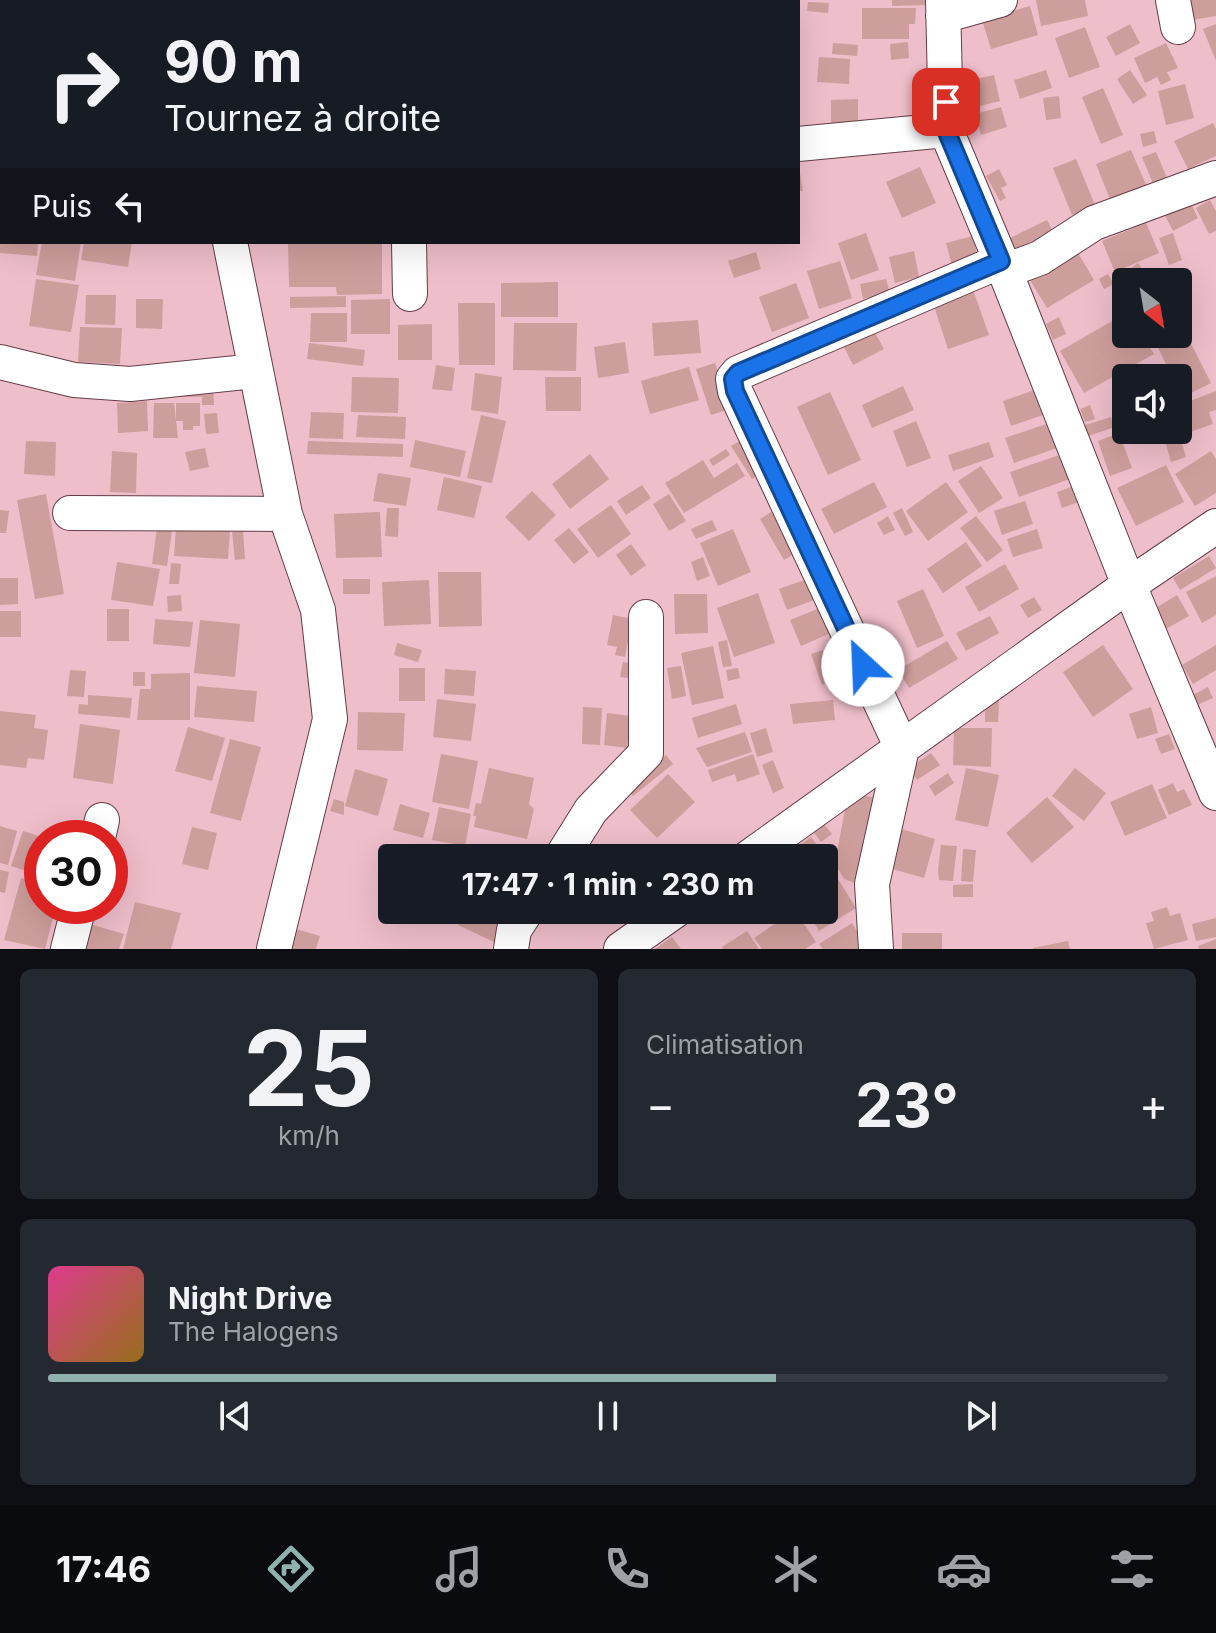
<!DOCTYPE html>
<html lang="fr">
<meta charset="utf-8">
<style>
body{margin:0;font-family:Inter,sans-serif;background:#242831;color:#f1f3f6;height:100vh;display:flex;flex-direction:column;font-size:30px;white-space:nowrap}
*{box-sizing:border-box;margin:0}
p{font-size:26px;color:#9ea1a6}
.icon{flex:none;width:44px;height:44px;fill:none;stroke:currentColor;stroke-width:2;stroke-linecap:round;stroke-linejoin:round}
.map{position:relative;height:949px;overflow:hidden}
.panel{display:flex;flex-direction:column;gap:20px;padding:20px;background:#0d0f14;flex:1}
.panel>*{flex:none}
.guide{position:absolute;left:0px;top:0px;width:800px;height:244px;box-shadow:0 8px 32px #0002;background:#171b24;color:#f1f3f6;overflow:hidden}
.needle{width:52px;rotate:149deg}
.fabs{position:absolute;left:1112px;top:268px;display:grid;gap:16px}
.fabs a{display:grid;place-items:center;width:80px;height:80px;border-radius:8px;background:#171b24;box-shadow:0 8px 32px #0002;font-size:40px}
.speed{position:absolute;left:24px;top:820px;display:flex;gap:16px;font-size:40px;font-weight:700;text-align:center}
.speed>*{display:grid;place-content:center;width:104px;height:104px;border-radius:50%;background:#171b24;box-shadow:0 8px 32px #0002;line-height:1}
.speed .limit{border:12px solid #d22;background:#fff;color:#111}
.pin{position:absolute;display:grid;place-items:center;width:68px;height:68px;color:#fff;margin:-34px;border-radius:16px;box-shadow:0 4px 12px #0006}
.me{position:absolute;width:88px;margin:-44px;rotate:335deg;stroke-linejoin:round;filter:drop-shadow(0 0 6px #0008)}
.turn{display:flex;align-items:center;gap:28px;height:168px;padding:0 32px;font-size:36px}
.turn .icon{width:104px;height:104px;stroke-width:2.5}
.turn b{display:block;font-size:56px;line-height:68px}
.then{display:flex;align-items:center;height:76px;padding:0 32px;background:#0003;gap:16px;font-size:30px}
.big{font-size:60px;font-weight:700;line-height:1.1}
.panel .widget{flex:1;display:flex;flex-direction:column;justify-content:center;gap:12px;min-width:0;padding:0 28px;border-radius:12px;background:#242831}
.panel .dial{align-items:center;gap:0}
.dial b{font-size:104px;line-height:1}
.song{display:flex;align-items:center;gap:24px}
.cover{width:96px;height:96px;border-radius:12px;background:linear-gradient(135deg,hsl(330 70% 55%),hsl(40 70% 35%))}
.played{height:8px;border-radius:4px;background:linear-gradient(90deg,#90b2af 65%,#363941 65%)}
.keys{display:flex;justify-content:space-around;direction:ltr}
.heat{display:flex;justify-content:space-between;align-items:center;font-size:44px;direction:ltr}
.panel .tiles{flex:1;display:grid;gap:20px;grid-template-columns:1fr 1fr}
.widget:last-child{grid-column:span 2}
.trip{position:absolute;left:378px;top:844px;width:460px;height:80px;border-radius:8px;background:#171b24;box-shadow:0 8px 32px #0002;font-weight:700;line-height:80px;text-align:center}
.menu{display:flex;height:128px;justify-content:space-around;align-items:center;background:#090b0e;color:#9ea1a6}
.menu .icon{width:56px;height:56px}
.menu .on{color:#90b2af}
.menu b{font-size:36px;color:#f1f3f6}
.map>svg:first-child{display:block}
.building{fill:#ce9e9c}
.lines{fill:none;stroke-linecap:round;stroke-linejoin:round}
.minor-casing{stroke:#643d48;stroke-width:36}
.minor{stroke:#fff;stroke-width:34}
.route-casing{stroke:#114b97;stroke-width:20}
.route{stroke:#1a73e8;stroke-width:14}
</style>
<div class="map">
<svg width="1216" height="949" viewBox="0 0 1216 949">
<rect width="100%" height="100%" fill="#eebeca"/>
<path class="building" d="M892 0H925V5L892 6Z
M1036 0H1085L1088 16 1041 26Z
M1188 0H1216V16L1191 20Z
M808 2 829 3 828 13 807 11Z
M1030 6 1038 35 991 49 982 20Z
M862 8H916L915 24H909V39H862Z
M1130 24 1140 43 1116 56 1106 37Z
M1216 24V61L1203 29Z
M1085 27 1100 67 1069 78 1055 38Z
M908 42 909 58 891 60 890 44Z
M833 43 858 45 857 56 832 54Z
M1166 43 1178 68 1167 72 1171 80 1161 85 1157 77 1145 83 1134 58Z
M819 57 850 59 849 84 817 82Z
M1046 70 1052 88 1020 99 1014 80Z
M1130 70 1147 95 1133 104 1117 79Z
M994 75 1000 101 972 108 966 81Z
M1185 84 1194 118 1166 125 1158 91Z
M1103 88 1123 135 1101 144 1082 97Z
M1059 96 1061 118 1046 120 1043 98Z
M858 99V122L831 123V100Z
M1001 107 1007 127 981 135 975 114Z
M1213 123 1216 129V156L1188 169 1174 141Z
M1154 131 1157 143 1143 147 1140 134Z
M1131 150 1147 187 1111 202 1096 164Z
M1156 152 1168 180 1154 186 1142 157Z
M1076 159 1095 205 1072 215 1053 168Z
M798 162 803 191H798Z
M920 167 936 203 902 218 886 182Z
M999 169 1007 185 1001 188 1006 198 1000 201 986 176Z
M1187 195 1198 218 1173 231 1161 208Z
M1210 200 1216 211V231L1209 234 1196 208Z
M1047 220 1059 243 1019 262 1008 239Z
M1146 223 1159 253 1115 272 1102 241Z
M866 233 879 270 851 280 838 243Z
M1173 233 1182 260 1169 265 1159 238Z
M973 236 978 259 952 266 946 243Z
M0 242H38L37 256 0 253Z
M42 242H81L75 281 36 275Z
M84 242H132L128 267 81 260Z
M288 242H382V294L337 295 336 287H289Z
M914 251 919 277 895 283 889 257Z
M1077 251 1094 280 1047 308 1030 280Z
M756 252 761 269 734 278 728 261Z
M840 261 852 298 819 309 807 271Z
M1138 263 1147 275 1138 282H1126V294L1115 280Z
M1108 274 1114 284 1104 289 1099 279Z
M36 279 79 285 71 332 29 326Z
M886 279 890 293 863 299 860 284Z
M558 282V317H501V283Z
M796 283 809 318 772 332 759 297Z
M971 284 989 335 948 349 931 297Z
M86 295H116L115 325 85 324Z
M346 296V307L290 308V297Z
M136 299H163L162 329 136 328Z
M390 299V334H351V300Z
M458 303H495V365H459Z
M311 313H347V342H310Z
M1126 313V334H1142L1154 354 1084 393 1060 351Z
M1059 317 1066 334 1053 340 1046 324Z
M1178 318 1211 383 1183 397 1178 388V378H1173L1151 334H1178Z
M698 320 701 353 654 356 652 323Z
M514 323H577L576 371 513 370Z
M432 324V360H398V325Z
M80 327 122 328 120 364 78 362Z
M873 329 884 349 853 365 843 345Z
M625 342 629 373 598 378 594 347Z
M309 343 365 350 363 366 307 359Z
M715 363 730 409 711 415 696 369Z
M436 365 455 368 452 391 432 389Z
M689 367 699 400 650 414 641 381Z
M475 373 502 377 498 414 471 410Z
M352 377 399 378 398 413 351 412Z
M545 377H581V411H546Z
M213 381 214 405H202V397H157Z
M903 386 914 410 872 428 862 405Z
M1126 387V412L1120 413 1114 390Z
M1037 389 1046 414 1011 426 1003 401Z
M1216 391V410L1209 412 1213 424 1190 432 1180 405Z
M830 392 861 460 828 475 797 407Z
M147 401 148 431 118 433 117 403Z
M154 403H174L178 438H153Z
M176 403H200V426H193V430H183V421H176Z
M1090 405 1095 419 1085 422 1080 409Z
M311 412 344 413 343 439 309 438Z
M217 413 219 433 206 434 204 414Z
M358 415 406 417 405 439 356 437Z
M481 415 506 421 492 483 467 478Z
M1111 417 1115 427 1088 436 1085 425Z
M916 421 931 458 907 467 893 431Z
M1126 421V430L1145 431 1124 437 1120 423Z
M1052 422 1060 447 1014 463 1005 438Z
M1162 430H1178L1186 457 1171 462Z
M1119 433 1132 468 1110 476 1098 441Z
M415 440 466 451 460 477 410 467Z
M26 441 56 442 55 476 24 474Z
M308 441 403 444V457L307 454Z
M740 441 761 473 752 479 731 446Z
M989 442 994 457 953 471 948 455Z
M205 448 209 467 190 471 185 452Z
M726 449 730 455 713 466 709 460Z
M112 451 137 453 136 493 110 492Z
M1211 451 1216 459V493L1195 506 1175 474Z
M590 454 609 479 570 509 552 484Z
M1062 454 1070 479 1019 497 1010 472Z
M703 460 714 478 737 463 745 476 684 513 665 483Z
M1166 465 1184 502 1136 526 1117 488Z
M981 466 1003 498 979 513 958 481Z
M378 473 411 478 406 506 373 501Z
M444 477 482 486 474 518 437 510Z
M874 482 887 507 834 534 821 509Z
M946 482 968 512 928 541 906 511Z
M642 485 651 498 626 515 617 501Z
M1074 486 1079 502 1062 508 1057 492Z
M532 491 556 515 529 541 505 517Z
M46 494 64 594 35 599 17 500Z
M669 494 686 521 669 531 653 504Z
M1025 501 1033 524 1002 535 994 511Z
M611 505 631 534 598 558 577 529Z
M387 508H399L398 537 385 536Z
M902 508 913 532 905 536 893 513Z
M0 510 9 511 6 533H0Z
M774 510 799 551 784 560 760 519Z
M380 512 382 557 336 558 334 514Z
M888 516 895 530 884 535 877 523Z
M976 516 1003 550 987 562 960 528Z
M712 520 717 530 696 539 691 529Z
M157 528 172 530 167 566 152 564Z
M176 528 230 530 228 559 174 556Z
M569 528 589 552 574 564 554 540Z
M733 529 751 572 718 586 700 543Z
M1037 529 1043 548 1013 557 1007 539Z
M243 531 245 559 235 560 232 532Z
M966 542 982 566 943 593 927 569Z
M631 544 646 565 631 576 616 555Z
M1209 556 1216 568 1180 590 1173 578Z
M703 557 710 576 697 581 691 562Z
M117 562 160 569 153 606 111 600Z
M171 563 181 564 179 584H169Z
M1005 564 1019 589 979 612 965 587Z
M438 572H481L482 626 439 627Z
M1216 576V615L1202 623 1186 592Z
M813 577 820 598 787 610 779 589Z
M0 578H18V604L0 605Z
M343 579H370V594H343Z
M429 580 431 624 384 626 382 582Z
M923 589 944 636 917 648 897 601Z
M758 593 775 643 734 657 717 608Z
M674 594H707L708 633 675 634Z
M181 595 182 611 168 612 167 596Z
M1177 595 1189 616 1166 629 1154 609Z
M1034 597 1042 610 1028 618 1020 605Z
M822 607 833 632 801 646 790 620Z
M107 609H129V641H107Z
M0 611H21V637H0Z
M613 615 632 619 625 657 615 655 617 647 607 645Z
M990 616 999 633 966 651 956 633Z
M155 619 193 622 190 647 153 644Z
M200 620 240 624 235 677 194 673Z
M727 640 732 666 723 667 718 642Z
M947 641 958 659 909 688 898 670Z
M397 643 422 650 418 662 394 655Z
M838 645 849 676 822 685 811 654Z
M1103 645 1133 689 1093 717 1063 672Z
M1216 645V670L1193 684 1182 665Z
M713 646 724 698 692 705 681 653Z
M623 662 638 664 636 679 620 677Z
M681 666 686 696 672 699 667 668Z
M399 668H425V701H399Z
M738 668 740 678 728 681 726 670Z
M445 669 476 671 474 696 444 694Z
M70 670 86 671 84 697 67 696Z
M133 672H145V686H133Z
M190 673V720H137L140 689H151V674Z
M197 686 257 691 254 722 194 717Z
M1208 687 1213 698 1197 705 1193 695Z
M88 695 132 698 130 718 78 714 79 704 88 705Z
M437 699 476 704 471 741 433 737Z
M833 700 835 720 793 724 790 704Z
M985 701H999L998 722H985Z
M736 704 742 724 698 738 692 718Z
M583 707 602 708 600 745 582 744Z
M1151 707 1158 733 1137 739 1129 714Z
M0 711 36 715 34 728 48 730 44 760 28 758 26 768 0 765Z
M358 712 405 713 403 751 357 750Z
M607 713 631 716 627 748 604 745Z
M80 724 120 730 113 784 73 778Z
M188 727 225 738 212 781 175 771Z
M766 728 773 752 757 757 750 733Z
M954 728H992L991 767 953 765Z
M745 732 752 752 707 767 696 748Z
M1169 734 1175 749 1161 754 1155 739Z
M230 739 261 747 241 821 210 813Z
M931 753 940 765 917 780 909 768Z
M441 754 478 761 469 809 432 802Z
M753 754 760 774 737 782 735 774 712 782 708 770Z
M666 755 673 764 633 796 626 787Z
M773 760 784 788 773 793 762 765Z
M489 768 534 778 529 804 534 809 527 839 474 827 476 816H473L476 803 481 804Z
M966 768 999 775 988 827 955 820Z
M1075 768 1106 793 1084 821 1052 796Z
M355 769 388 779 378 816 345 806Z
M948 773 954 783 935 796 929 786Z
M668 774 695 802 657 838 630 810Z
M1173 783 1177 792 1184 789 1192 805 1169 815 1158 790Z
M1152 784 1167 818 1125 836 1110 802Z
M848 793 877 798 863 886 844 879 835 863Z
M1047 797 1074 827 1032 863 1006 833Z
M334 799 344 802V815L330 811Z
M400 804 430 813 423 838 393 830Z
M439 807 471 814 465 846 432 840Z
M823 823 832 834 821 842 813 831Z
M0 826 17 831 8 865 0 863Z
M192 827 217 833 208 870 182 864Z
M901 829 935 839 924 878 889 868Z
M23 831 42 837V876L11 866Z
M811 837 827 858H795L791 852Z
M941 845 957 846 953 881 939 880 938 869Z
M431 849 453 858H427Z
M963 849 976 850 973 882 961 881Z
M467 852 498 854V858H467Z
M828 863 856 908 819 931 806 910H824V865Z
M0 870 9 872 5 893 0 892Z
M388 873 392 874V900L385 899Z
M21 878 42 883V906H56L45 949 4 940Z
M973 884V897H953V885Z
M135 902 181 913 171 949H123Z
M1167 907 1170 916 1180 913 1188 940 1154 949 1146 923 1154 921 1151 912Z
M466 910H512L496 943 458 925Z
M614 910H635L621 920Z
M795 910 816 942 805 949H762L754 938Z
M1216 918V937L1196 941 1192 924Z
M83 922 124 934 119 949H75Z
M852 923 868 949H823L819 944Z
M296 929 320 936 316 949H290Z
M747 931 759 949H723L722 947Z
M902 933H942V949H902Z
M672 937 681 949H655Z
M1216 939V949H1199L1198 946Z
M1068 941 1070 949H1033V948Z"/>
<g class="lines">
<g class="minor-casing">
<path id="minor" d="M189 0V2
M393 0V2
M943 0 946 130 1001 261 1129 585 1216 793
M1173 0 1178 27
M636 2V0
M943 16 1000 0
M798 144 946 130
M230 242 285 514 318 610 330 719 274 949
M409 242 410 294
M1005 271 1040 258 1094 223 1216 178
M0 362 74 380 130 384 256 371
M70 513 285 514
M98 838 102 820
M561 858 591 810 646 753V617
M748 858 1129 585 1216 526
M68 949 79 906
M511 949 514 930 527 910
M621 949 676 910
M876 949 872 884 902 748 735 391 733 379 738 373 1001 261"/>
</g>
<use href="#minor" class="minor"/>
</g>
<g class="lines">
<g class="route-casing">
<path id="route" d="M863 665 735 391 733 379 738 373 1001 261 946 130V102"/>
</g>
<use href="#route" class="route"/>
</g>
</svg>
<div class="fabs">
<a><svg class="needle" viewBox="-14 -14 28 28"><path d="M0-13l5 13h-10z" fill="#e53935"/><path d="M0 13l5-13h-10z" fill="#9ea1a6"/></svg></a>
<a><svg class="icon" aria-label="sound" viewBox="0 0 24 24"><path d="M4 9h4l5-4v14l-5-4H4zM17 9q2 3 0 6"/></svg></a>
</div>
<div class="speed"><div class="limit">30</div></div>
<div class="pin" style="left:946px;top:102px;background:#d93025"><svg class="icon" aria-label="arrive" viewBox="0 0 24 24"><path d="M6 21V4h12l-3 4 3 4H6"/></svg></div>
<svg class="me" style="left:863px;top:665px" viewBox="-20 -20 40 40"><circle r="19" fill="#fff"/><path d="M0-13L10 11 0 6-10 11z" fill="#1a73e8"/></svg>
<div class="trip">17:47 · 1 min · 230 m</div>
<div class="guide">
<div class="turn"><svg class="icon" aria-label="right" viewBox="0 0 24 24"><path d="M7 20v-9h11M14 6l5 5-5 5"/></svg><div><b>90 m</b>Tournez à droite</div></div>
<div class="then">Puis<svg class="icon" aria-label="left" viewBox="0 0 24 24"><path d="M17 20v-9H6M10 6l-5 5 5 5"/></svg></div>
</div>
</div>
<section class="panel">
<div class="tiles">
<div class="widget dial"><b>25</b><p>km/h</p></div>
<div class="widget"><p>Climatisation</p>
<div class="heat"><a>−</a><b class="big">23°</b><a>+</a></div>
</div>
<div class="widget">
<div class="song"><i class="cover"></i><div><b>Night Drive</b><p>The Halogens</p></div></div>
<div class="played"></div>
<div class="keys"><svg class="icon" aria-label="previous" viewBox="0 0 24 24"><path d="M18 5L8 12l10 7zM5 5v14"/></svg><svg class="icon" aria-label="pause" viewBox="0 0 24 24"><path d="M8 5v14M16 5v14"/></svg><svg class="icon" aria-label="next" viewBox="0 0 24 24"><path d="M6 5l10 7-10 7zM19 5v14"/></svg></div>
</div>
</div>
</section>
<nav class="menu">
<b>17:46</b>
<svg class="icon on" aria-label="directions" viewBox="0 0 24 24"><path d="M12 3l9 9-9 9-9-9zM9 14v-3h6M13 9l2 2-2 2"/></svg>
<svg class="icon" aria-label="music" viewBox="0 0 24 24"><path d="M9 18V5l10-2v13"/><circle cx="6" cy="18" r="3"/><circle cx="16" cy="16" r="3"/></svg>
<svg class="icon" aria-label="phone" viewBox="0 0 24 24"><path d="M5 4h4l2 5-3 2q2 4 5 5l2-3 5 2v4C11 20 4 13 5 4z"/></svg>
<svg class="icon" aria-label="climate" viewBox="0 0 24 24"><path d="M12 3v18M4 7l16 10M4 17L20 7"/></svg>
<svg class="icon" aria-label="car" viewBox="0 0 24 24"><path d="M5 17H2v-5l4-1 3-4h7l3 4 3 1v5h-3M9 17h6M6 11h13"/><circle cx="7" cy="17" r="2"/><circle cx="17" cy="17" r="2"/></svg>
<svg class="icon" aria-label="filters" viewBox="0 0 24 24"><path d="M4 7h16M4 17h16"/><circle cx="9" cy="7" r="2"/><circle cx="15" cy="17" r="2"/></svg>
</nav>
